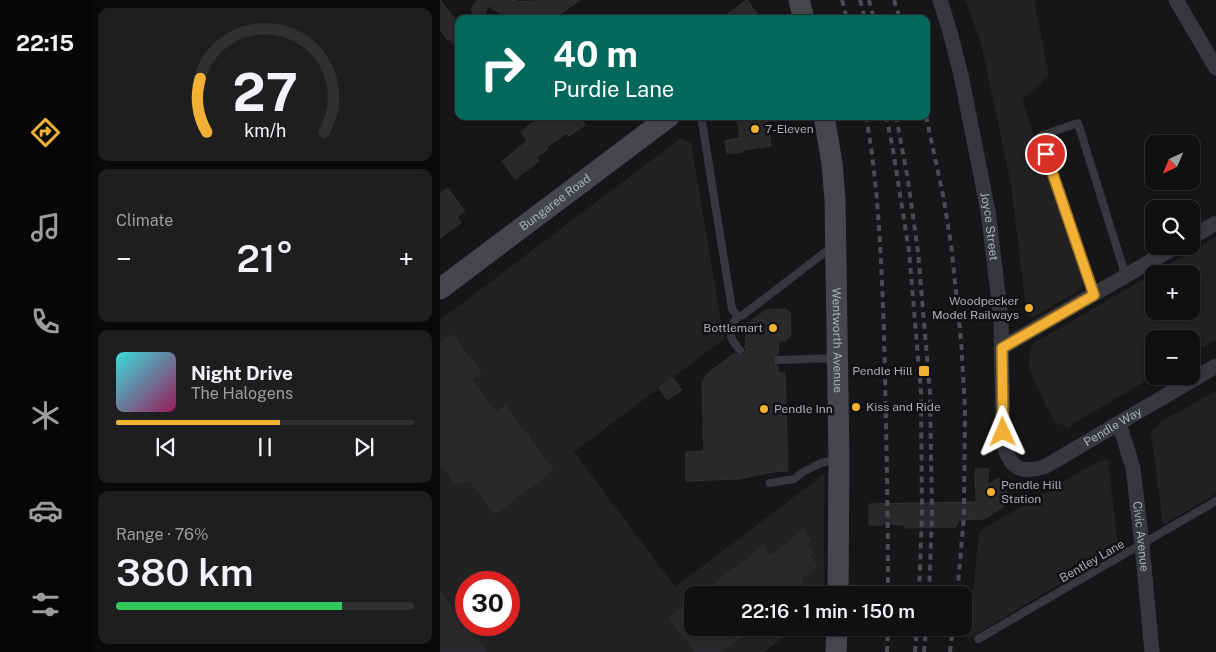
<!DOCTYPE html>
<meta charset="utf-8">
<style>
body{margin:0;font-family:"Public Sans",sans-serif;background:#1e1e20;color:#f1f3f6;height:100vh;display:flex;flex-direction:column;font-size:19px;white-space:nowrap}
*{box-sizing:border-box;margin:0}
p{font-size:16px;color:#9c9d9f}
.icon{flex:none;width:28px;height:28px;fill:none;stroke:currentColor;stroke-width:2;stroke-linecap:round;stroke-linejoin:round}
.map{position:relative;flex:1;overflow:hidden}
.drawer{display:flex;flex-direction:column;gap:8px;padding:8px;background:#09090a;width:350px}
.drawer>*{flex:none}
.hud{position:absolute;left:15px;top:15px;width:475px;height:105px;border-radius:10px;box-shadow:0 1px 4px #0004,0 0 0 1px #303032;background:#00695c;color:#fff;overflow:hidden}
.needle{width:32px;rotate:224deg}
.tools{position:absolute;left:705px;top:135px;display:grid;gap:10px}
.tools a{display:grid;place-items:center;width:55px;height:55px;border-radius:10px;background:#101012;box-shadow:0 1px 4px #0004,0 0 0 1px #303032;font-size:25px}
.speed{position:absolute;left:15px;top:571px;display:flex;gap:10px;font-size:25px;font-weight:700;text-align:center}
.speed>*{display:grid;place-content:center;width:65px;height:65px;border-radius:50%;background:#101012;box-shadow:0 1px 4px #0004,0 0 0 1px #303032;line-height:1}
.speed .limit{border:8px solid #d22;background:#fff;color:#111}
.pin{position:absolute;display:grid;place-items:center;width:42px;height:42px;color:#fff;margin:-21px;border:2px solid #fff;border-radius:50%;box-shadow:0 1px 5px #0007}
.me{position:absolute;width:55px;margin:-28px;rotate:359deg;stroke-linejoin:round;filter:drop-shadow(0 0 4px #0008)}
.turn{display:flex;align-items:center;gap:18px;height:105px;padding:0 15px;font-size:22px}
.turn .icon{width:65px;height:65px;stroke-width:2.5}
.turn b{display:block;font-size:35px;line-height:42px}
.big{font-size:38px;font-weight:600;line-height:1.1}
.drawer .card{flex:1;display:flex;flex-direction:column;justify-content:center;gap:8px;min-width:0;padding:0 18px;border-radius:10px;background:#1e1e20}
.drawer .dial{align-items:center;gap:0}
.dial svg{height:130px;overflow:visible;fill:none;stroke:#303032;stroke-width:7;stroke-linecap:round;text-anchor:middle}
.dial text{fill:#f1f3f6;stroke:none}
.song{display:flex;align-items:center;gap:15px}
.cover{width:60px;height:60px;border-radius:8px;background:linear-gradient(135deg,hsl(180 70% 55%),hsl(330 70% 35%))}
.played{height:5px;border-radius:2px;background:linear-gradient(90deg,#f2b134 55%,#303032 55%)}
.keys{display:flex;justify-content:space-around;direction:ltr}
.heat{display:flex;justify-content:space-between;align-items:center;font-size:28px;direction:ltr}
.charge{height:8px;border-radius:4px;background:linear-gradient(90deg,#34c759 76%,#303032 0)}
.trip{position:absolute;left:244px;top:586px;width:288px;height:50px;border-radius:10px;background:#101012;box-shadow:0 1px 4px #0004,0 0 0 1px #303032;font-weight:600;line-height:50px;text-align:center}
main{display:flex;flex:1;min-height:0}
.dock{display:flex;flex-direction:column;width:90px;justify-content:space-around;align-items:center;background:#060607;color:#9c9d9f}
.dock .icon{width:35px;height:35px}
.dock .on{color:#f2b134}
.dock b{font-size:22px;color:#f1f3f6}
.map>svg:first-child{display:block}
.built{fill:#222225;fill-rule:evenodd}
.building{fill:#29292c;stroke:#303034}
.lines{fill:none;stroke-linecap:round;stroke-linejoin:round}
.lane{stroke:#37383d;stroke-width:8}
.street{stroke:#37383d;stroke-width:15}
.secondary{stroke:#45474d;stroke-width:21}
.rail{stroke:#4a4c52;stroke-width:4;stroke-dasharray:6 5;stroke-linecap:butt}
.route-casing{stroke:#9d7322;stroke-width:12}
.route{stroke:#f2b134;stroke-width:9}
.poi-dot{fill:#f2b134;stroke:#111113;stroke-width:2}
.labels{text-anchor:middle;stroke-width:5;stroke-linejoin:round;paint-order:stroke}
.poi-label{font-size:12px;fill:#a8adb8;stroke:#111113;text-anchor:start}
.street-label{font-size:12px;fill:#a8adb8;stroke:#111113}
</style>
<main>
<nav class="dock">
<b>22:15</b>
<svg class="icon on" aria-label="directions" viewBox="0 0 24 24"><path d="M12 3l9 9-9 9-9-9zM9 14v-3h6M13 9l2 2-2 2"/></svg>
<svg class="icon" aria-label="music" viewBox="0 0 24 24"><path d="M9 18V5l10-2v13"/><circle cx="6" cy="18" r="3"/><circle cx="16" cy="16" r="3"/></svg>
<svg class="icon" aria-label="phone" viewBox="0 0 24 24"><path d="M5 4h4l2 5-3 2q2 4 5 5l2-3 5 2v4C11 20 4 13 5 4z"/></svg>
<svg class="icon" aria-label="climate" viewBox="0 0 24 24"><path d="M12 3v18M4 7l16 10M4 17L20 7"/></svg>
<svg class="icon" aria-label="car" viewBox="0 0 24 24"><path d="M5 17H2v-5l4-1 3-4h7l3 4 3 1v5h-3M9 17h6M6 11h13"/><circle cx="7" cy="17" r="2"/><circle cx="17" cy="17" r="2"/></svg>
<svg class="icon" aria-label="filters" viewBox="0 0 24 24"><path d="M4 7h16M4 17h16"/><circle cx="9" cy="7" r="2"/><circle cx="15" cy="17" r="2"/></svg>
</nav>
<section class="drawer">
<div class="card dial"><svg viewBox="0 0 100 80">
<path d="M14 69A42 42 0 1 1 86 69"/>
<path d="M14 69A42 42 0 0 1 10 36" stroke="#f2b134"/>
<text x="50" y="56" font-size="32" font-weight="700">27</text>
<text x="50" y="72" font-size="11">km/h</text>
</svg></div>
<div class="card"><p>Climate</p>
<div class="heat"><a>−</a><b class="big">21°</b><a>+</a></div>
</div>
<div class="card">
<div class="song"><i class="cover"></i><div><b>Night Drive</b><p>The Halogens</p></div></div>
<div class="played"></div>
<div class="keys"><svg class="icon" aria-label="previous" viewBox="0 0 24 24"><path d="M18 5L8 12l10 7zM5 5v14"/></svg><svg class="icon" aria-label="pause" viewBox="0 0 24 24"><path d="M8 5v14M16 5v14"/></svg><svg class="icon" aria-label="next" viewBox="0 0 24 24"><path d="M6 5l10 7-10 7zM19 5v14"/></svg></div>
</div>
<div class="card"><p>Range · 76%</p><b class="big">380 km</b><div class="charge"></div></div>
</section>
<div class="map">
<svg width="776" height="652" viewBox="0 0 776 652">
<rect width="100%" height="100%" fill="#161618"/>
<path class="built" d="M526 0H594L609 76 582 100 643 283 638 291 592 318 587 315 571 185 542 47Z
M241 138 251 143 284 339 134 452 235 587 384 474V595H252V628H356L324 652H0V320ZM26 582H69V625H26Z
M776 237V340L751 354V339H714V376L628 427 614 422 589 370 590 353 592 346 596 342ZM714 274H751V311H714Z
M776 391V494L723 525 711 432 722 421Z
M668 459 678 549 528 639 539 532 553 523 626 480 659 461Z"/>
<path class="building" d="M0 0 19 24V52L10 39 8 40 0 30Z
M37 0H77L75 2 111 0H140L114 19H71L48 6 42 19H38L31 10Z
M306 0H307L321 19H281Z
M102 116H139L145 125 129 136 127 133 107 147 108 149 96 158 99 161 75 179 62 161 87 141 81 132Z
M297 116H327L331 146 302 150V152L287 154 285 141 300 138Z
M8 188 25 211 17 217 21 223 0 238V194Z
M346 309 350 313 351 335 345 341H339L338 354 335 356 332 360 334 363 338 366V373H345L348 471 333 472 298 479 246 481V452L264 451 262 382 268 373 295 353 299 355 304 354 306 349 304 347 306 345V325L326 310Z
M12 335 41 373 31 380 56 413 65 406 113 470 55 513 29 480 15 483 0 463V344Z
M233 378 242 390 227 400 219 388Z
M535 469H548V485L559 478 572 501 549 516 543 519 518 520V524H516V527L465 528V525L442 523V525H429V504L536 502Z
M363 531 371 541 367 544 373 553 369 556 377 566 360 579 365 587 354 595H259L323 547 330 556Z
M0 592 46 652H0Z
M252 600V628H312L279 652H256L230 618Z"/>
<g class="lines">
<path class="lane" d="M261 116 292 309 295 313 298 316
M654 295 600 136 638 123 686 277
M300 350C288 338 288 329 298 316L303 315 393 246
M338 360 396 358
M330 483 354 479 363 472 381 463 397 459
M538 639 776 501"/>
<g class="street">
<path id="s1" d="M500 0 510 32 521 75 548 211 561 318 563 443C570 468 581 475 606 466L776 366"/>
<path d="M736 0 776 68"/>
<path d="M751 238 776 223"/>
<path d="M561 348 737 246"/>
<path id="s2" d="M679 423 693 468 702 545 712 652"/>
</g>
<g class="secondary">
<path d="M359 0 364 19"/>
<path id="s3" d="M384 116 392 163 395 200 399 459 398 595"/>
<path id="s4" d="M0 289 230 116"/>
<path d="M396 652 397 628"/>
</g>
<path class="rail" d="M402 0 407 19
M420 0 425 19
M429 0 434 19
M454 0 460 19
M426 116C439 188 441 260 444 332 446 420 448 507 448 595
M446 116 452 144 469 251 481 392 482 514 479 595
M456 116 468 180 478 252 490 392 492 516 489 595
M486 116 503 195 511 244 521 340 525 409 524 516 517 595
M447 652 448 628
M475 652 477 628
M484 652 486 628
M510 652 513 628"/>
</g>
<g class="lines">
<g class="route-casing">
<path id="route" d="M563 432 562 348 654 295 606 154"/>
</g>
<use href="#route" class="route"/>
</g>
<g class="poi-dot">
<circle cx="315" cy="129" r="5"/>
<circle cx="589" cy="308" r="5"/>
<circle cx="333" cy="328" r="5"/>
<rect x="478" y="365" width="12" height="12" rx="2.5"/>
<circle cx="416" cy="407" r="5"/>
<circle cx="324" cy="409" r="5"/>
<circle cx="551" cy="492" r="5"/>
</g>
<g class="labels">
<g class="poi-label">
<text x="325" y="133">7-Eleven</text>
<text x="579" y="305" text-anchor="end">Woodpecker<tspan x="579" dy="14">Model Railways</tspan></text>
<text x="323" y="332" text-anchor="end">Bottlemart</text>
<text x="473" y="375" text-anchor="end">Pendle Hill</text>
<text x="426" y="411">Kiss and Ride</text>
<text x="334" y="413">Pendle Inn</text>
<text x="561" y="489">Pendle Hill<tspan x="561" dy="14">Station</tspan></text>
</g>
<g class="street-label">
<text dy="4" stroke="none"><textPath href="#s4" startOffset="144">Bungaree Road</textPath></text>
<text dy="4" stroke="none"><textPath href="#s1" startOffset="232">Joyce Street</textPath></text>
<text dy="4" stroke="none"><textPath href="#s3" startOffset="225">Wentworth Avenue</textPath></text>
<text dy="4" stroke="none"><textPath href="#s1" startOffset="585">Pendle Way</textPath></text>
<text dy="4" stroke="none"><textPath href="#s2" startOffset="116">Civic Avenue</textPath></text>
<text transform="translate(652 561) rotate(-30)" y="4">Bentley Lane</text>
</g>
</g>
</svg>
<div class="tools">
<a><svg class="needle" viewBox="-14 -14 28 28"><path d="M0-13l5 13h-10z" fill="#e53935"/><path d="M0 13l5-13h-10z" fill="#9c9d9f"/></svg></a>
<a><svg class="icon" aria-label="search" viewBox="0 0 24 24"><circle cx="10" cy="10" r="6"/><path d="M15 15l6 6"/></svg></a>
<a>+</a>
<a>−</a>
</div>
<div class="speed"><div class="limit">30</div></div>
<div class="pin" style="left:606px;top:154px;background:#d93025"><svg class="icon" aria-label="arrive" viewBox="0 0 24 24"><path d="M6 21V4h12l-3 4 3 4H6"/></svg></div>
<svg class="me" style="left:563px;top:432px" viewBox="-20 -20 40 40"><path d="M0-17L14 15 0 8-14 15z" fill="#f2b134" stroke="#fff" stroke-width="4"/></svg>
<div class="trip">22:16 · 1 min · 150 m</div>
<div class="hud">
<div class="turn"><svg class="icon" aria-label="right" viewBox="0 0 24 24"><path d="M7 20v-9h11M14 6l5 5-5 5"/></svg><div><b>40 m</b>Purdie Lane</div></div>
</div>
</div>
</main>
